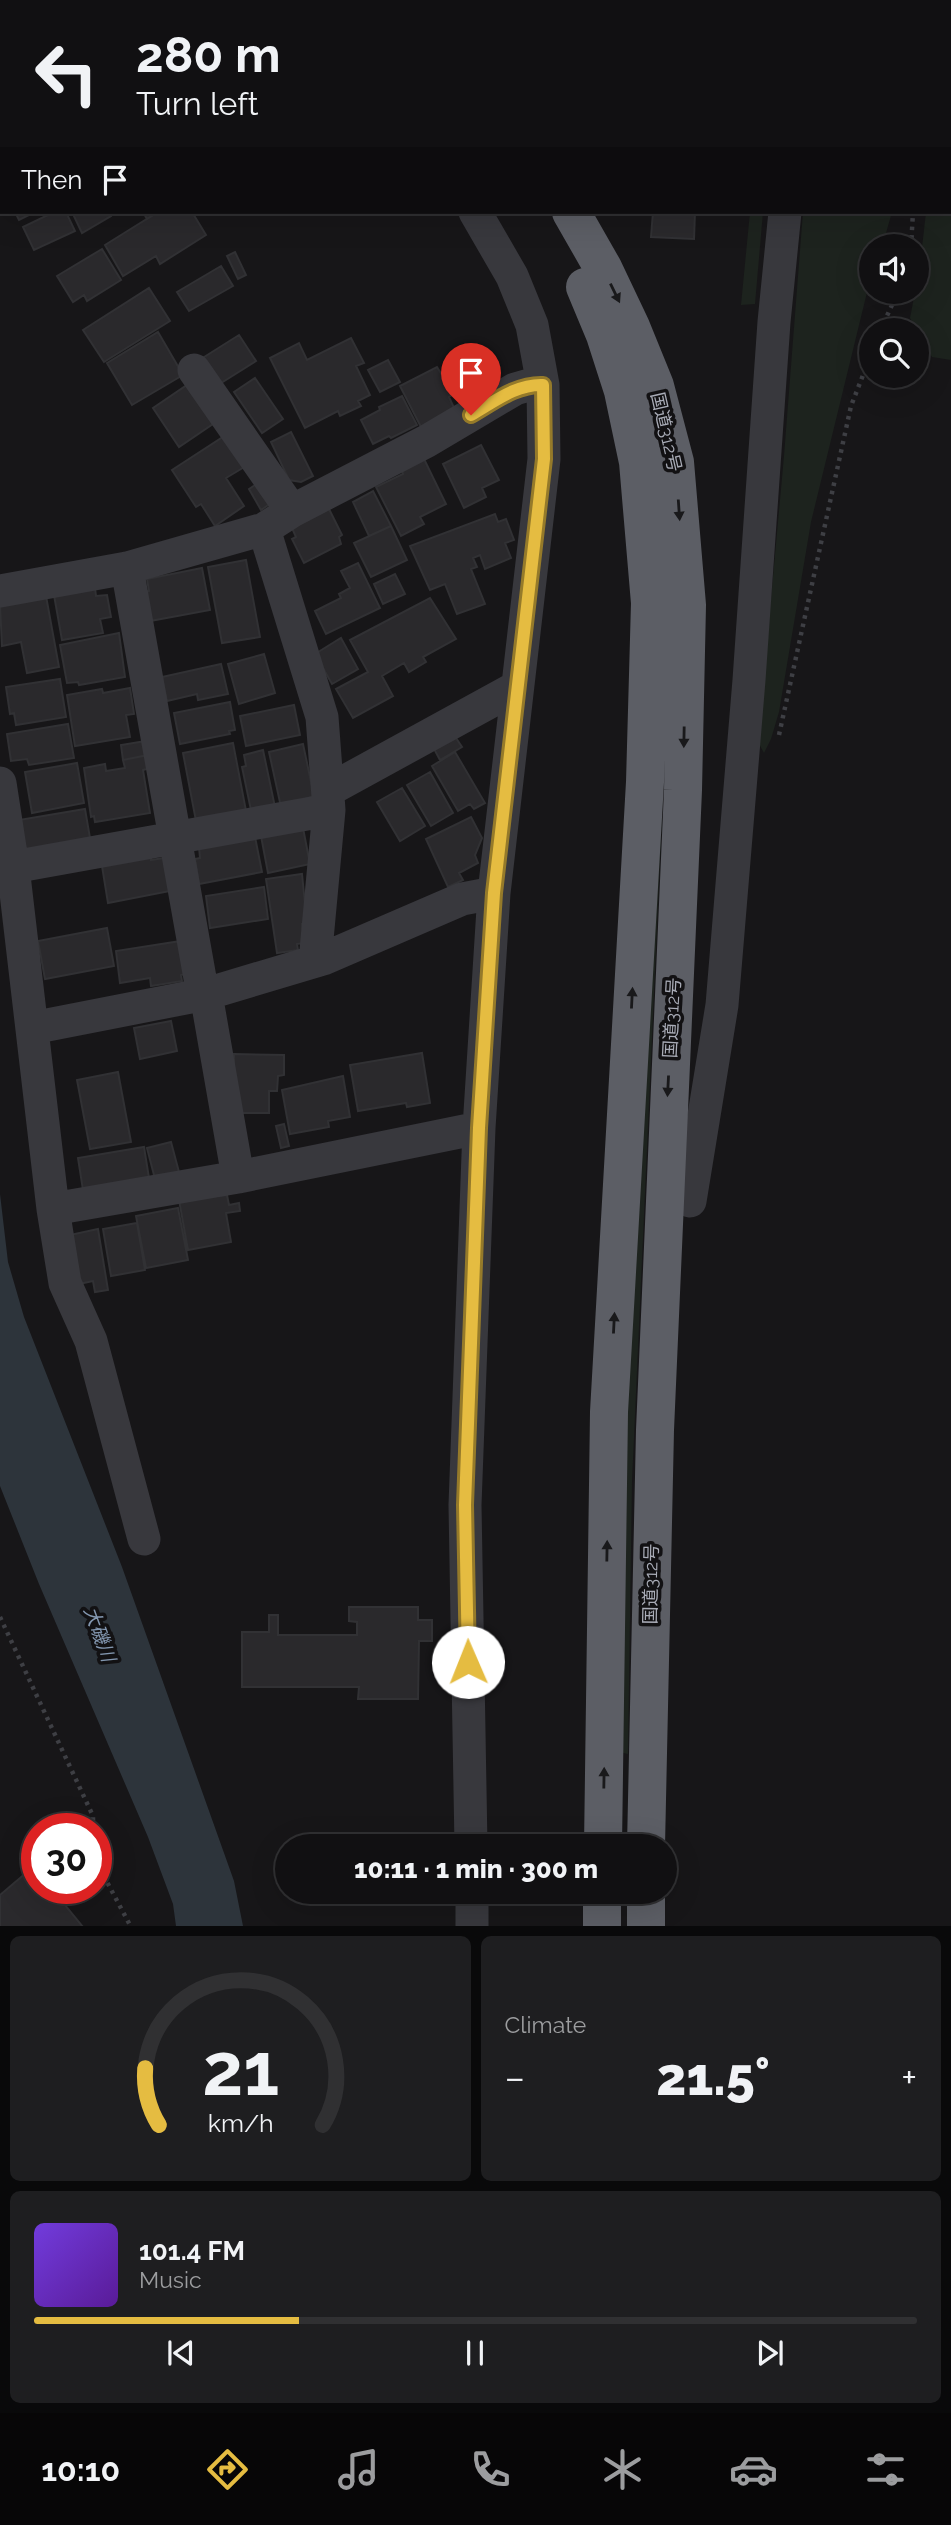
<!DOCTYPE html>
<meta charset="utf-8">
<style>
body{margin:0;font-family:Raleway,"Noto Sans JP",sans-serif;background:#1e1e20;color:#f1f3f6;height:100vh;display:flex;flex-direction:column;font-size:26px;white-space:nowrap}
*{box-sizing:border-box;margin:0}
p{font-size:23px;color:#9c9d9f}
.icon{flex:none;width:38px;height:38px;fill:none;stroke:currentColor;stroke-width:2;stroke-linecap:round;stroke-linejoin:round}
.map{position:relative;height:1926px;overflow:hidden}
.panel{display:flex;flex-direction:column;gap:10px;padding:10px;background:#09090a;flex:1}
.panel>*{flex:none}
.guide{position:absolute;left:0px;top:0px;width:952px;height:214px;box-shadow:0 7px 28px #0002,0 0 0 2px #303032;background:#111012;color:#f1f3f6;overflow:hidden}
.controls{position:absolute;left:859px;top:234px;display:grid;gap:14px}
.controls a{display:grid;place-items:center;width:70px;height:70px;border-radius:50%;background:#111012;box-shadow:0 7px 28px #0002,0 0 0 2px #303032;font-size:35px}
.speed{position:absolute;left:21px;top:1813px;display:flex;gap:14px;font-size:35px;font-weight:700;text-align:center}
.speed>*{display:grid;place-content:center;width:91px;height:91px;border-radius:50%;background:#111012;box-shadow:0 7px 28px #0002,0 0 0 2px #303032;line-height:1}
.speed .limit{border:10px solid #d22;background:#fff;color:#111}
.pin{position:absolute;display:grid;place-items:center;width:60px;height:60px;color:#fff;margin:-72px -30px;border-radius:50% 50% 50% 0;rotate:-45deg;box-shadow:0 0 7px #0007}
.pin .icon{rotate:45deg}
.me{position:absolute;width:77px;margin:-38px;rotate:359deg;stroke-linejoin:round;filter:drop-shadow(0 0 5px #0008)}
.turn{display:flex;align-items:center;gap:24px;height:147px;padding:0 21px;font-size:32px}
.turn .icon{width:91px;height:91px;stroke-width:2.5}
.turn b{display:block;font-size:49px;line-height:60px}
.then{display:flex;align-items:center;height:66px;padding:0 21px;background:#0003;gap:14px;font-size:26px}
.big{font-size:52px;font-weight:800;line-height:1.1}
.panel .card{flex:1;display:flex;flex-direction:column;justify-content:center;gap:10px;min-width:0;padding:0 24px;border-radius:10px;background:#1e1e20}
.panel .dial{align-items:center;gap:0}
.dial svg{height:182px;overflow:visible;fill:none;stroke:#303032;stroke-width:7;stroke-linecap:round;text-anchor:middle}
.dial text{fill:#f1f3f6;stroke:none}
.song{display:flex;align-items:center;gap:21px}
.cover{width:84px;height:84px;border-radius:10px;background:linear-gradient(135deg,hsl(260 70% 55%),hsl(270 70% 35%))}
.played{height:7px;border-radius:4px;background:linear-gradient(90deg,#e5bc41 30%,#303032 30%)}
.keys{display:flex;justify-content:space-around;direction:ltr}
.heat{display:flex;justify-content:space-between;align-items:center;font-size:38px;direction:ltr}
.panel .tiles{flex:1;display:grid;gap:10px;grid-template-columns:1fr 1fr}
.card:last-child{grid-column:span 2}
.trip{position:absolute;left:275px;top:1834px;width:402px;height:70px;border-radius:35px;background:#111012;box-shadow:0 7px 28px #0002,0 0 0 2px #303032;font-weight:800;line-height:70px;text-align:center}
.menu{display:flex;height:112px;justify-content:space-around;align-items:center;background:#070607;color:#9c9d9f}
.menu .icon{width:49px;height:49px}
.menu .active{color:#e5bc41}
.menu b{font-size:32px;color:#f1f3f6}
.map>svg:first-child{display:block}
.green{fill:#1d231e}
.water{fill:#2d343b}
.building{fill:#2a292c;stroke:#313134;stroke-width:2}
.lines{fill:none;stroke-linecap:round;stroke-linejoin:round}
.path{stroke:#3e3f44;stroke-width:4.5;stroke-dasharray:3.5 5;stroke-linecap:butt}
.minor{stroke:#38383d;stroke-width:33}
.trunk{stroke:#5c5e65;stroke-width:38}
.oneway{fill:#19191b}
.route-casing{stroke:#957a2a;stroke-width:18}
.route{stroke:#e5bc41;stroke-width:12}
.labels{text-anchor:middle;stroke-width:7;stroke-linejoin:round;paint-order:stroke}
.street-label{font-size:18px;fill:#a9acb7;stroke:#121113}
.water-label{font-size:19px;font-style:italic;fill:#8397b0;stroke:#121113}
</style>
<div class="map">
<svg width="951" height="1927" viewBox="0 0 951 1927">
<rect width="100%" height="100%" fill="#171618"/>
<path class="green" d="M937 0H951V360L932 357 910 318 915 292H917L926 212H950V2Z
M750 212H763L755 304 741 305Z
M803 212H892L882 247H872L871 276 811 522 779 712 771 739 764 753 758 742 784 456Z
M671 615 632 1482 628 1754 619 1752 622 1478Z"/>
<path class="water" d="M0 1194 8 1262 24 1317 122 1567 234 1881 243 1926H176L173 1904 148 1837 39 1584 0 1486Z"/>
<path class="building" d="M106 0H165L103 2Z
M207 0H242L205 2Z
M248 0H312L246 2Z
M0 23 2 26 0 52Z
M15 212H35L19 220Z
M54 212H66L75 231 34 250 23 227Z
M72 212H109L111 216 82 233Z
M143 212H158L147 219Z
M158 212H192L206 235 160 264 156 256 123 276 105 245Z
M653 212H695L694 239 651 237Z
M102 249 121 280 87 301 84 295 73 302 57 276Z
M235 252 246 275 238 279 227 256Z
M221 266 233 286 189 311 177 292Z
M149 288 170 321 104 362 83 330Z
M158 332 183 375 132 405 107 363Z
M239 335 256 361 218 385 201 359Z
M351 338 364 363 356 366 370 395 358 401 361 406 340 416 338 411 305 428 270 358 299 343 307 360Z
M388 360 400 382 380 392 368 370Z
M437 367 454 394 449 397 455 410 424 433 400 386Z
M255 378 283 419 262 433 234 392Z
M187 385 213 424 179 447 153 408Z
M402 396 417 425 391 438 389 436 373 444 361 420 380 410 379 407Z
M291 432 313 476 301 482 289 480 271 442Z
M226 435 246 466 226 478 244 506 215 526 201 504 196 507 172 470Z
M481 445 499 480 482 488 486 497 464 508 443 464Z
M424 459 446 504 420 517 424 524 401 536 376 487 403 474 402 470Z
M258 483 271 503 261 510 249 489Z
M373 491 391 526 369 536 353 502Z
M329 509 342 535 339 537 341 544 304 563 292 539 296 537 292 528Z
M495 514 498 522 506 519 514 540 505 543 511 558 485 569 480 555 473 558 477 567 471 569 485 604 457 614 445 584 430 590 410 546Z
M391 526 407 560 371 577 354 543Z
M246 560 260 637 222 643 208 567Z
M358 563 380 608 326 634 315 611 341 598 339 594 350 588 341 571Z
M202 568 210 610 150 621 145 592 149 591 147 579Z
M395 574 405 594 383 604 374 584Z
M95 588 96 596 107 595 111 617 100 619 103 633 62 640 54 595Z
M46 596 59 667 27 673 21 642 2 646 0 605Z
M430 598 456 639 423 657 426 662 409 672 404 663 382 676 393 696 353 718 336 689 368 672 350 640Z
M119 633 125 677 79 685 78 682 67 683 60 645Z
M341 638 358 669 332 684 315 654Z
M264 654 275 693 239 704 228 664Z
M221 664 228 694 198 700 197 694 167 701 162 677Z
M60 679 66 717 16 725 14 713 10 714 6 687Z
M130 688 134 714 126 715 130 737 75 746 67 695 102 689 103 693Z
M230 702 235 730 229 731 230 734 180 744 174 713Z
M294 705 300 735 246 746 240 716Z
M68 724 74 758 29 765 27 759 11 761 7 734Z
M454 735 462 747 440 760 433 747Z
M146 741 148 755 123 760 121 745Z
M233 743 247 816 196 821 183 753Z
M303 744 314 796 281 807 269 752Z
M263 750 275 807 252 815 242 767 246 766 244 755Z
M455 752 485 803 474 809 470 804 458 811 432 766Z
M148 755 150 768 143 770 150 813 95 822 94 816 91 817 84 768 105 764 106 771 125 768 123 760Z
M77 763 84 803 32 813 25 772Z
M430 772 453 813 431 826 407 785Z
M402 788 425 826 400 841 377 802Z
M85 809 91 844 23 853 19 820Z
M471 817 482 838 475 855 478 863 459 873 463 880 448 887 426 839Z
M303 828 310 864 268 873 261 836Z
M255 837 262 872 199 884 195 859 200 858 199 847Z
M151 857V860L164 858 170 891 108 903 102 866Z
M302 874 307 924H302L304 943 297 944 298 950 277 953 266 879Z
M264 887 268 919 210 928 206 896Z
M107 928 114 966 45 979 38 941Z
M181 941 186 974 181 975 182 981 151 986 150 978 120 983 116 951Z
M171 1021 177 1051 140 1059 134 1028Z
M422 1053 430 1103 407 1107 406 1103 358 1111 350 1065Z
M234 1054 284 1055V1075L278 1076 277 1091H269V1113H241L234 1081Z
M118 1072 131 1142 90 1149 77 1080Z
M343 1076 350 1117 328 1121 329 1127 290 1134 282 1090Z
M284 1124 289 1146 281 1148 276 1126Z
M171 1142 179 1172 155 1179 147 1148Z
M144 1147 149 1178 83 1190 78 1158Z
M227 1195 229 1205 239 1203 240 1211 226 1213 231 1242 188 1250 179 1200Z
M178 1208 188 1260 146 1268 136 1216Z
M137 1223 145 1270 111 1276 103 1229Z
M98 1229 108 1290 95 1292 93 1281 79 1284 70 1235Z
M349 1607H418V1620H432V1641H419L418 1699H358L359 1687H242V1632H269V1615H278V1635H357V1622L349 1621Z
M33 1867 37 1872V1888H51L83 1927H0V1895Z"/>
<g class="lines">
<path class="path" d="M926 2V0
M911 247 913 212
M880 331 898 292
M779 735 851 406 872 352
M0 1617 93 1816V1829
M96 1851 107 1882 131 1927"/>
<path class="minor" d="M802 2V0
M194 370 292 511
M264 529 322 717 329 810 315 961
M127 568 203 995
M0 591 127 568 264 529 292 511 427 441 515 389 529 385H543L532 325 512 276 475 212
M0 783 13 867 53 1209 65 1283 91 1341 144 1539
M329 790 517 687
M13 867 329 810
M206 994 238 1177
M32 1028 206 994 323 959 462 899 494 893 544 459 543 385
M690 1201 722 1005 749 680 774 322 785 212
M53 1209 238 1177 479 1128
M471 1846 465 1505 479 1128 494 893
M472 1892V1927"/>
<path class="trunk" d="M376 0 378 2
M571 212 603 268 631 327 655 386 675 462 687 605 683 790 655 1430 646 1846
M585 287 605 335 623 391 638 462 650 603 645 782 609 1412 603 1846
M602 1927V1892
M646 1927V1892"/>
</g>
<defs><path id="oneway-solid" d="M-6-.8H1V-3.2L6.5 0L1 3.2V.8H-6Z" transform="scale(1.75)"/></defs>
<g class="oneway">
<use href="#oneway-solid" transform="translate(615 293) rotate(64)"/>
<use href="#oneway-solid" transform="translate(679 510) rotate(86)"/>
<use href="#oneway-solid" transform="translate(684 737) rotate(91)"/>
<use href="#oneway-solid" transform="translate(632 998) rotate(-87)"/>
<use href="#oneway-solid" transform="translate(668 1086) rotate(93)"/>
<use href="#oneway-solid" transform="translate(614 1323) rotate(-87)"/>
<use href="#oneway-solid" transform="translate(607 1551) rotate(-89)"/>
<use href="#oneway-solid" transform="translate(604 1778) rotate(-89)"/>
</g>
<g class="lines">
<g class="route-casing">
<path id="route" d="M468 1662 465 1505 479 1128 494 893 544 459 543 385C516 384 494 402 471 415"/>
</g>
<use href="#route" class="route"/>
</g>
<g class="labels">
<g class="street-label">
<text transform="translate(666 432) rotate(77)" y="6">国道312号</text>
<text transform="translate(672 1018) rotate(-87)" y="6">国道312号</text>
<text transform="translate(651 1584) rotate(-89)" y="6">国道312号</text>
</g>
<g class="water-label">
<text transform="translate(100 1634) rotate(70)" y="7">大磯川</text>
</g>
</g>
</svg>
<div class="controls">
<a><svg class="icon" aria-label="sound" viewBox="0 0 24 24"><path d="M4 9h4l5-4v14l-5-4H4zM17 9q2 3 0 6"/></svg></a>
<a><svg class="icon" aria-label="search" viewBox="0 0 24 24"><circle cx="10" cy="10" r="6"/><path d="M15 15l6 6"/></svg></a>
</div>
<div class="speed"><div class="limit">30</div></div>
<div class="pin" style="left:471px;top:415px;background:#d93025"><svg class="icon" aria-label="arrive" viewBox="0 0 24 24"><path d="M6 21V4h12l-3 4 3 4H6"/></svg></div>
<svg class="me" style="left:468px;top:1662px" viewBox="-20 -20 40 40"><circle r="19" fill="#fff"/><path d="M0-13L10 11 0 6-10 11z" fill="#e5bc41"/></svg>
<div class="trip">10:11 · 1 min · 300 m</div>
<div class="guide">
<div class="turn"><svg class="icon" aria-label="left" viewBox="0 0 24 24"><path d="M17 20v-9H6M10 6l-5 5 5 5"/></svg><div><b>280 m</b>Turn left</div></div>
<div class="then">Then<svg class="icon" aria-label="arrive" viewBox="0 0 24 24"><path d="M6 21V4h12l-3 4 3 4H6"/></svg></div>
</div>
</div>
<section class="panel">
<div class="tiles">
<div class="card dial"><svg viewBox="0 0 100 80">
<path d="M14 69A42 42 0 1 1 86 69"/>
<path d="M14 69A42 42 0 0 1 8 44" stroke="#e5bc41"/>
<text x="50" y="56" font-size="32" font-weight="700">21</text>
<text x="50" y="72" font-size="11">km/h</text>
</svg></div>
<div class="card"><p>Climate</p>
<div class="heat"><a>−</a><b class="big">21.5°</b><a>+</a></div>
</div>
<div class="card">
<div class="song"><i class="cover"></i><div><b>101.4 FM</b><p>Music</p></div></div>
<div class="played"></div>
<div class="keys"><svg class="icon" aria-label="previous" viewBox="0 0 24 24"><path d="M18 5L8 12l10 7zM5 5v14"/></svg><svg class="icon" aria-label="pause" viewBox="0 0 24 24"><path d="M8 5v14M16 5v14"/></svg><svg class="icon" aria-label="next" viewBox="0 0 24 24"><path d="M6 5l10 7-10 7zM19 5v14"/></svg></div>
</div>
</div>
</section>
<nav class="menu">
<b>10:10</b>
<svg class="icon active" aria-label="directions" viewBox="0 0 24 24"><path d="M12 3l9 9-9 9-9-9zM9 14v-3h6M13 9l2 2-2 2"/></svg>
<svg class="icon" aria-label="music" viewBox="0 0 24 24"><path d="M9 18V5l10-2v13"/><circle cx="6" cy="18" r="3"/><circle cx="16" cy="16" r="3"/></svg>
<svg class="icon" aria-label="phone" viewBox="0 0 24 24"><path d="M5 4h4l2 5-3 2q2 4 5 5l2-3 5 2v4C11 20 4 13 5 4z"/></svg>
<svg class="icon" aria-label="climate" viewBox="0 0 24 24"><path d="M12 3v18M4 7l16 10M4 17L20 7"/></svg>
<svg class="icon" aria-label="car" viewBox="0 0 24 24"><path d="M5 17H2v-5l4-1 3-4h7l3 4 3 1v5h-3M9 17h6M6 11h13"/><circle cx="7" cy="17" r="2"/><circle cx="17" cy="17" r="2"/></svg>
<svg class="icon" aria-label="filters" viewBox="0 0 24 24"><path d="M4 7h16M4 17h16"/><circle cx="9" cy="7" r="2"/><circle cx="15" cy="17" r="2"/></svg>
</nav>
